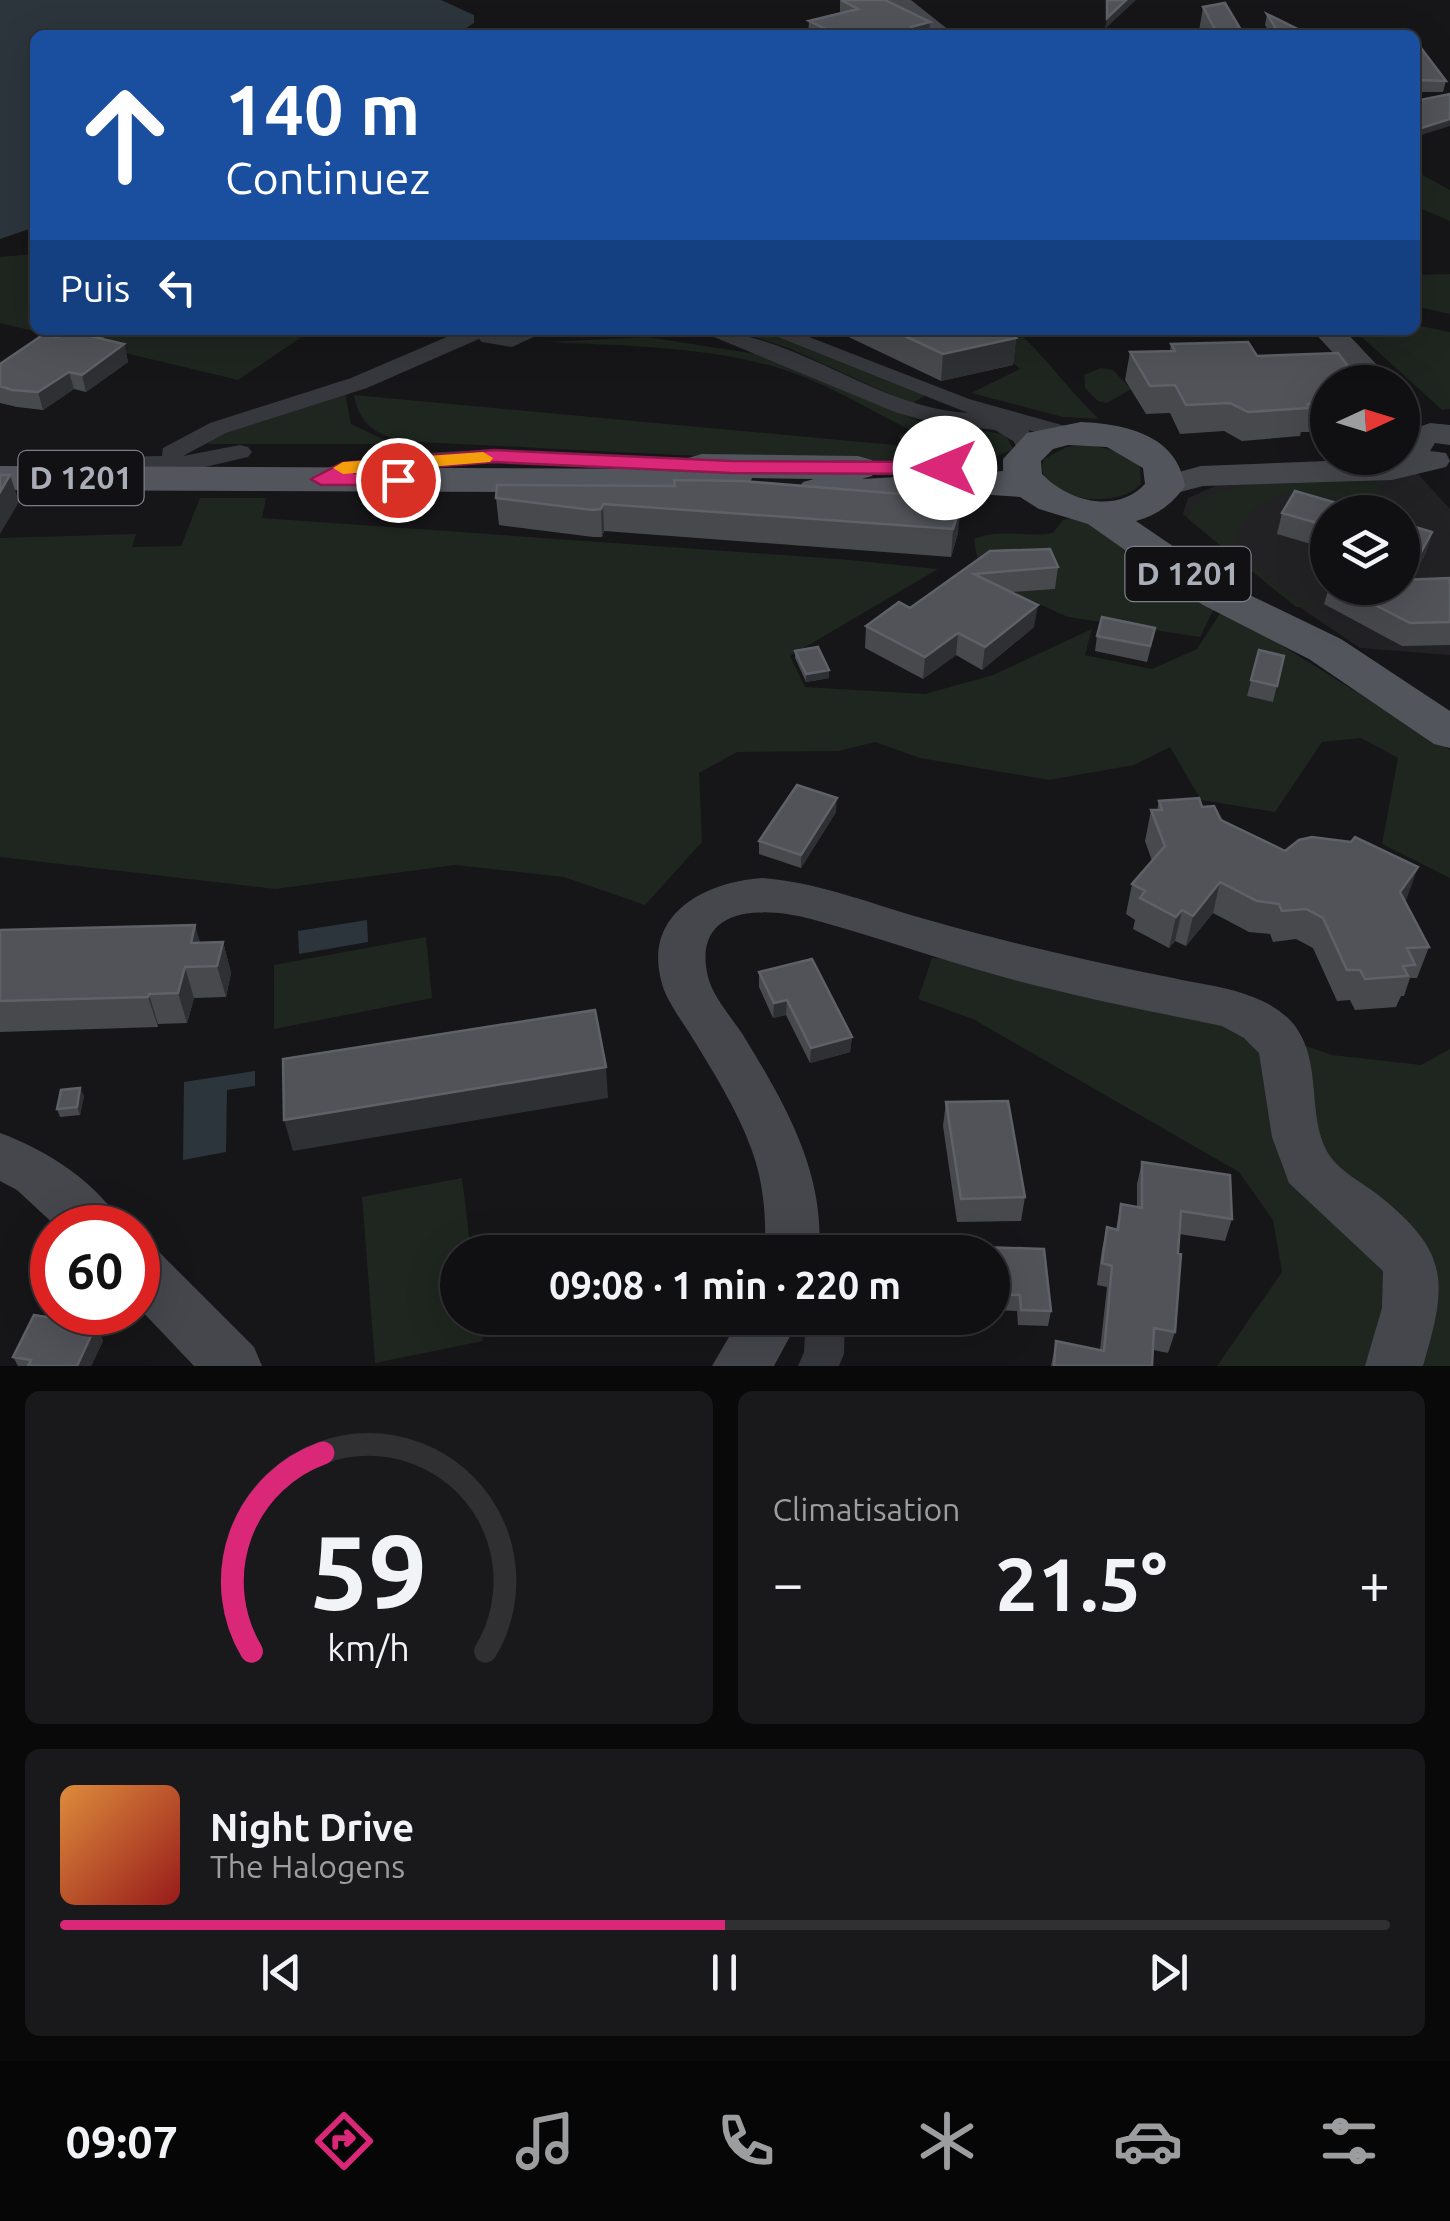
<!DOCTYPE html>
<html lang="fr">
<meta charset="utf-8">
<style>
body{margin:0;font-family:Ubuntu,sans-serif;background:#19191b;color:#f1f3f6;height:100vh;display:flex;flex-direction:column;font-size:38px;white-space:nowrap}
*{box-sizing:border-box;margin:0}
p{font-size:32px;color:#9c9d9f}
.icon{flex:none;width:55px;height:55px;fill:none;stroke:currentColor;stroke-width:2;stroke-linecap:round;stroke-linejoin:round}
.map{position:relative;height:1366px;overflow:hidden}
.sheet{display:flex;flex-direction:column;gap:25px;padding:25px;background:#09090a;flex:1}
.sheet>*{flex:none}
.banner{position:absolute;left:30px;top:30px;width:1390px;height:305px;border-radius:15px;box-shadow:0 10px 40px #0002,0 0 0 2px #303032;background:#1a4fa0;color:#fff;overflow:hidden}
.needle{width:65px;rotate:86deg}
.buttons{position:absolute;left:1310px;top:365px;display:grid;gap:20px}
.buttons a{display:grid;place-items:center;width:110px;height:110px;border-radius:50%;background:#101012;box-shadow:0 10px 40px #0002,0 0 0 2px #303032;font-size:50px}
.speed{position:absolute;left:30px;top:1205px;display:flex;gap:20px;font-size:50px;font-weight:700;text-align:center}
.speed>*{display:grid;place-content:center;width:130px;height:130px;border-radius:50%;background:#101012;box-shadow:0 10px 40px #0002,0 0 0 2px #303032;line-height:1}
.speed .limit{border:15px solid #d22;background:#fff;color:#111}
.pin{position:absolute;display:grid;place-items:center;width:85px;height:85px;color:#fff;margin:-42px;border:5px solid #fff;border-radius:50%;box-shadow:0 2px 10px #0007}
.me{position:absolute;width:110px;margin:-55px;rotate:270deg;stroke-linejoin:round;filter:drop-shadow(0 0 8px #0008)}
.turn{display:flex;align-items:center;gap:35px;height:210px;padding:0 30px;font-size:45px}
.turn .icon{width:130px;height:130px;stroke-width:2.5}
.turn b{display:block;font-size:70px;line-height:85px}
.then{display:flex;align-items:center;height:95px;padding:0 30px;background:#0003;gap:20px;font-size:38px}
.big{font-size:75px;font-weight:600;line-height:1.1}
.sheet .tile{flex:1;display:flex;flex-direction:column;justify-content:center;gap:15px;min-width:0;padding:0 35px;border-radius:15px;background:#19191b}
.sheet .dial{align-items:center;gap:0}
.dial svg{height:260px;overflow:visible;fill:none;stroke:#303032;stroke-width:7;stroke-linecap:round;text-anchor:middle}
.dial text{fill:#f1f3f6;stroke:none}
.song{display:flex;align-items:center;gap:30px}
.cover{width:120px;height:120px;border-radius:15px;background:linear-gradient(135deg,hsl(30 70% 55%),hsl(0 70% 35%))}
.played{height:10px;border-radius:5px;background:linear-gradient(90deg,#db2777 50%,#303032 50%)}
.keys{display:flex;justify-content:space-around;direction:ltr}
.heat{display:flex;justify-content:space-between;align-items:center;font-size:55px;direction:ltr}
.sheet .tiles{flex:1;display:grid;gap:25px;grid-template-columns:1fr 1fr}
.tile:last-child{grid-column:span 2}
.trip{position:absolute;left:440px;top:1235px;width:570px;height:100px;border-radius:50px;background:#101012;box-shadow:0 10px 40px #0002,0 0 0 2px #303032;font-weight:600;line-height:100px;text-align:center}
.tab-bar{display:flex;height:160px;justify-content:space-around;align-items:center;background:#060607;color:#9c9d9f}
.tab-bar .icon{width:70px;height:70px}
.tab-bar .on{color:#db2777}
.tab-bar b{font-size:45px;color:#f1f3f6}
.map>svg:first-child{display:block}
.built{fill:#222225;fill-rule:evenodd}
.green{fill:#1e261f}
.water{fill:#2c353c}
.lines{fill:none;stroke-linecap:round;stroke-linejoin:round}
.street{fill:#37383d;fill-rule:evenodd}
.secondary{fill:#45474d;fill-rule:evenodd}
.primary{fill:#53555c;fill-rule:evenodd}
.wall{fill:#47494d}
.shaded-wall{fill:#2f3033}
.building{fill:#525359;stroke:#5f6168;stroke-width:2.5}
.route{fill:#db2777;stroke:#8e194d;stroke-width:2.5}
.slow{fill:#f59e0b}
.labels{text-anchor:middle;stroke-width:10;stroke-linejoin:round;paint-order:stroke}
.shield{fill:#111113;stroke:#7b7e86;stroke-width:2.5}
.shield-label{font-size:32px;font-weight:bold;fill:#a8adb8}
</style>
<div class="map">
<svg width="1450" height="1366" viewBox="0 0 1450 1366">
<rect width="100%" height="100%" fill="#161618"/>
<path class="built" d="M1418 474 1450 509V655L1360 648 1305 611 1183 514 1188 498 1224 482ZM1328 512H1402V588H1328Z"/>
<path class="green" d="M1415 171 1450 190V221L1415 206Z
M35 254V330H312L238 380 0 323V257Z
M1450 274V314L1415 306V275Z
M1415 325 1450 332V409L1442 410 1354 330H1415Z
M734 330H763L926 395 911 404 791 349Z
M976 330H1016C1047 358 1069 391 1099 419L1063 417 971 393 1020 369Z
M647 337 776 357 955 437 975 438 986 431 1006 435 1013 449C982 467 935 460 900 460 740 462 579 449 419 442 385 439 360 431 354 395L905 446 898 436 910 430C870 410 828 384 785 370 708 346 626 346 547 342Z
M1101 368 1113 370 1131 389 1107 403 1098 401 1085 388 1084 375Z
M345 393 351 424 393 444H209L206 440Z
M1083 445C1105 447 1123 451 1140 466L1141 484C1118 512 1029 500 1044 459L1067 447Z
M1371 477 1385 494 1322 498 1312 512 1302 499 1285 493 1254 509 1234 539C1253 570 1282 597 1318 608L1296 607 1187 518 1193 504C1246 474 1312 479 1371 477Z
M200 498H266L262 518 839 559 938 569 790 656 805 687 925 694 993 675 1092 629 1085 655 1152 669 1197 649 1223 609 1450 750V878L1382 844 1398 758 1361 738 1322 742 1275 812 1201 800 1170 747 1134 765 1049 780 920 758 875 742 839 751 737 752 699 773 702 842 645 905 564 877 455 865 275 889 0 857V538L136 534 132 547 181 546Z
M1074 518 1102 526 1216 605 1200 637 1068 617 1019 595 978 563 974 539C1000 528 1026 538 1053 533L1063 520Z
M426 937 432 998 274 1029V965Z
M932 958 1020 962 1194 1007 1332 1055 1421 1065 1450 1049V1366H1217L1282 1272 1273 1220 1239 1172 973 1019 918 999Z
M462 1178 471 1252H458V1318H480L483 1341 375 1363 362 1197Z"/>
<path class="water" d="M0 0H441L474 15V23L455 35H35V227L0 239Z
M367 920 368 942 299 954 298 931Z
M255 1071V1086L227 1090 226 1152 183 1160 184 1082Z"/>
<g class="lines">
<path class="street" d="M463 330 510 334 520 330H549L512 347 482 342 479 339 367 388 226 433 183 456 240 445 248 447 252 452 248 457 192 470 106 471 75 485 63 478 102 457 162 456 163 448 210 423 351 378Z
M697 330C795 330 871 407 968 413L761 330H791L969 399 1076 429 1079 434 1068 441 1028 430 1041 448 1029 455 1021 453 1013 441 995 430 932 423 895 412Z
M494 449 502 451 506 456 502 461 375 472 321 486 309 479C333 452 455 453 494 449Z
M806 1318H845L844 1354 839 1366H798L804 1352Z"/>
<path class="secondary" d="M886 0H911L955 35H930Z
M1312 330H1344L1393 382H1360Z
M1430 423 1450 425V445L1435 443 1430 451 1446 453 1450 461 1446 467 1392 480 1203 486 1165 496 1153 493 1148 486 1153 479 1201 466 1402 458 1407 456 1402 454 1403 433Z
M762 878C820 882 876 906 932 921 1010 943 1089 961 1168 977 1208 986 1258 989 1289 1019 1326 1057 1304 1117 1330 1156 1340 1171 1362 1183 1377 1194 1450 1252 1448 1282 1423 1366H1365L1382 1308 1383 1271 1289 1183 1272 1137 1259 1053 1244 1038 1222 1026C1150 1011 1078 997 1007 978 941 960 877 937 811 919 764 906 691 905 708 977 713 997 732 1018 743 1035 784 1102 825 1172 819 1252H765C766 1215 764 1183 751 1148 736 1107 712 1070 690 1034 680 1018 665 999 661 980 644 912 707 882 762 878Z
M0 1133C43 1148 103 1185 123 1228H58L17 1190 0 1181Z
M138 1244 158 1251 254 1347 262 1366H194L138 1307Z
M740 1318H800L774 1366H712Z"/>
<path class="primary" d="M1081 422C1126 424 1177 435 1185 486 1172 504 1158 515 1136 521L1233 587 1341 639 1450 711V748L1434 744 1309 659 1203 605 1088 524 1039 509 1020 497 977 494 817 502 803 498 797 490 803 482 814 479 752 478 748 489 734 493 0 490V466L685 469 688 458 702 454 858 456 872 460 877 468 872 476 862 479 1003 471V459L1027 433ZM1068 445 1107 447 1143 468 1145 484C1117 514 1069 502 1042 474L1041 461 1053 449Z"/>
</g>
<path class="wall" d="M840 0 930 22 929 35H808L809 21 840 13Z
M1203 7 1244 35H1201L1199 31Z
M1267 14 1310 35H1271L1265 25Z
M1415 40 1446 81 1443 92H1415Z
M834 330H1007L1016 338 1013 365 941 381Z
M102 332 104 339 124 344 128 362 86 392 74 389 43 410 17 407 0 403V364L58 337Z
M1171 344 1257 356 1328 382V432H1301L1300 436 1242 441 1224 431 1180 434 1170 413 1146 414 1125 380 1130 352 1170 351Z
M902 494 958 533 951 557 604 531 602 537H593L499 525 496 498Z
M1328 512V549L1277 534 1282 513Z
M1402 523 1432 532 1426 553 1413 575 1402 572Z
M990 551 1058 567 1055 589 1012 592 1034 627 982 670 956 655 923 679 865 648 866 626 910 608Z
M1450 578V645L1402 646 1324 604 1329 588H1402Z
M1097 636 1152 643 1147 662 1095 651Z
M1259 650 1284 656 1273 702 1247 696Z
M795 651 829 670V678L806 682 795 658Z
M1159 801 1202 807 1221 820 1285 851 1407 898 1405 901 1429 947 1417 978H1410L1404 996H1401L1396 1007 1355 1010 1350 1000 1337 1001 1313 948 1296 939 1273 942 1270 934 1249 932 1213 913 1186 946 1175 941 1169 948 1133 929 1135 920 1126 914 1132 884 1152 861 1145 841 1151 810H1157Z
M836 812 801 868 759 854V841Z
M0 930 200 943 223 942 231 973 226 997 194 998 187 1023 158 1024V1027L0 1032Z
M759 972 852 1037 850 1052 810 1063 786 1015 773 1018 759 987Z
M84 1096 80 1115 60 1117 57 1109Z
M946 1102 1025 1197 1021 1221 957 1222 943 1126Z
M1142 1162 1232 1219 1225 1241 1179 1234 1175 1332 1168 1353 1153 1350 1152 1366H1051L1056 1341 1100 1350 1107 1287 1097 1285 1102 1249 1107 1227 1116 1229 1121 1204 1137 1207V1184Z
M953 1246 1044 1249 1051 1311 1048 1326 1018 1325 1017 1311 992 1310V1252H952Z
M96 1325 103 1341 91 1366H18L13 1357Z"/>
<path class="shaded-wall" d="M1126 0H1136L1105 29 1107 18Z
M930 22 929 35H911V27Z
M1450 119V126L1415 137V130Z
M1016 338 1013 365 941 381 943 354Z
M124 344 128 362 86 392 82 375Z
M69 372 74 389 43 410 38 392Z
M10 475 19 502 0 534V492Z
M603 504 604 531 602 537 601 509Z
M961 505 958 533 951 557 953 529Z
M1432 532 1426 553 1413 575 1420 554Z
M1038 605 1034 627 982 670 985 647Z
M958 633 956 655 923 679 925 657Z
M829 670V678L806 682V674Z
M837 798 836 812 801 868V855Z
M1418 867 1407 898 1389 923 1400 892Z
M1220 882 1213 913 1186 946 1193 916Z
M1182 910 1175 941 1169 948 1176 917Z
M195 925 204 956 191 943Z
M223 942 231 973 226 997 217 966Z
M185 967 194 998 187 1023 178 993Z
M149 994 158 1024V1027L148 997Z
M787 1000 786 1015 773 1018 774 1003Z
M852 1037 850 1052 810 1063 811 1048Z
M606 1067 608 1098 293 1151 284 1120Z
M80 1088 84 1096 80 1115 77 1107Z
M96 1325 103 1341 91 1366H77Z"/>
<path class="building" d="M841 0H885L930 22 911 27 922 35H838L809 21 858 9Z
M1107 0H1126L1107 18Z
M1225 3 1244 35H1218L1203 7Z
M1267 14 1310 35H1280Z
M1415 40 1446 81 1415 80Z
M1450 94V119L1415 130V101Z
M68 330H95L102 332 94 337 124 344 82 375 69 372 38 392 12 390 0 386V364L44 334 58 337Z
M892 330H1007L1016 338 943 354Z
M1248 342 1257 356 1338 353 1360 382H1328V403L1308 404 1307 408 1248 412 1230 403 1186 405 1175 385 1150 386 1130 352 1175 351 1171 344Z
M0 475H10L0 492Z
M674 480 742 481 902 494 961 505 953 529 603 504 601 509 592 510 496 498 497 485 675 486Z
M1295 491 1368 512H1328V526L1282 513Z
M1402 523 1432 532 1420 554 1402 549Z
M1050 549 1058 567 974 574 1038 605 985 647 958 633 925 657 866 626 899 602 910 608 990 551Z
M1450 578V622L1410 623 1342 588H1402V580Z
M1102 617 1155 628 1150 646 1097 636Z
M818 647 829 670 806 674 795 651Z
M1259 650 1284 656 1277 686 1251 680Z
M797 785 837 798 801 855 759 841Z
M1199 798 1202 807 1214 806 1221 820 1285 851 1299 840 1312 837 1351 842 1355 837 1418 867 1400 892 1429 947 1407 948 1415 965 1403 966 1408 976 1365 979 1360 970H1347L1323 918 1306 909 1282 911 1279 904 1257 901 1220 882 1193 916 1182 910 1176 917 1140 898 1145 891 1132 884 1165 846 1151 810H1162L1159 801Z
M195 925 191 943 223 942 217 966 185 967 178 993 149 994 148 997 0 1001V930Z
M812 959 852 1037 811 1048 787 1000 774 1003 759 972Z
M595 1010 606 1067 284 1120 283 1059Z
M80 1088 77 1107 57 1109 61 1090Z
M1008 1101 1025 1197 961 1199 946 1102Z
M1142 1162 1230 1175 1232 1219 1181 1211 1178 1253 1181 1254 1175 1332 1154 1328 1152 1366H1054L1056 1341 1104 1351 1112 1266 1102 1263 1107 1227 1118 1230 1121 1204 1142 1208Z
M953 1246 1044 1249 1051 1311 1021 1310 1020 1295 992 1294V1252H954Z
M34 1315 96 1325 77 1366H28L31 1360 13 1357Z"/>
<path class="route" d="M494 450 731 461 945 462 955 468 945 474 731 473 494 462 353 473 404 475V484L398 485H321L311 479 342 463Z"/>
<path class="slow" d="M483 452 493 458 490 462 343 474 333 468 343 462Z"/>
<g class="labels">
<g class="shield">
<rect x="18.5" y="451" width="125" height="54" rx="8"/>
<rect x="1125.5" y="547" width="125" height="54" rx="8"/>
</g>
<g class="shield-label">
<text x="81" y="489">D 1201</text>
<text x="1188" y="585">D 1201</text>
</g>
</g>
</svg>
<div class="buttons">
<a><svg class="needle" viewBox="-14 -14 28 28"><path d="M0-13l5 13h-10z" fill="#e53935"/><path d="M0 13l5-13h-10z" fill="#9c9d9f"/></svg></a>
<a><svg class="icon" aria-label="layers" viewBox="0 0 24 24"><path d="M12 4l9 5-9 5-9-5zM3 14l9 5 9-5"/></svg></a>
</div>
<div class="speed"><div class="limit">60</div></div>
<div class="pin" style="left:398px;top:480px;background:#d93025"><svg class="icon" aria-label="arrive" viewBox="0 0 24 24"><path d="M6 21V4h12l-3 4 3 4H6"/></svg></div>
<svg class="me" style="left:945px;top:468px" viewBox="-20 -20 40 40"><circle r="19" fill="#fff"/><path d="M0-13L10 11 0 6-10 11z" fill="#db2777"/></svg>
<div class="trip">09:08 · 1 min · 220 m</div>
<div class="banner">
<div class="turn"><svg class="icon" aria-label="ahead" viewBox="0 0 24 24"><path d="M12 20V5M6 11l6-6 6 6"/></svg><div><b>140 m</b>Continuez</div></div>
<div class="then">Puis<svg class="icon" aria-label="left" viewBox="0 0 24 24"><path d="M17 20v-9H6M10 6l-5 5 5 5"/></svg></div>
</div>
</div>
<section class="sheet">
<div class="tiles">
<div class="tile dial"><svg viewBox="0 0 100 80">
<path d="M14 69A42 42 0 1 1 86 69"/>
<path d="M14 69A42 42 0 0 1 36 8" stroke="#db2777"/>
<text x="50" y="56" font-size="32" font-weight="700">59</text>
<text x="50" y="72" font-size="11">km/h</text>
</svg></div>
<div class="tile"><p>Climatisation</p>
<div class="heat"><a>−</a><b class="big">21.5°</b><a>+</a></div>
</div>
<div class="tile">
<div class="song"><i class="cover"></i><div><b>Night Drive</b><p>The Halogens</p></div></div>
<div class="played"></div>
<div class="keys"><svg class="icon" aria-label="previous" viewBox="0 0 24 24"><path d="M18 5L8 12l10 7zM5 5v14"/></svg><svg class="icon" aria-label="pause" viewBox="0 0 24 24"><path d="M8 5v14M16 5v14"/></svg><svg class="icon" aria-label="next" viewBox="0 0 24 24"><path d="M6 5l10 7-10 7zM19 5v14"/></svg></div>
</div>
</div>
</section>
<nav class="tab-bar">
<b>09:07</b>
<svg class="icon on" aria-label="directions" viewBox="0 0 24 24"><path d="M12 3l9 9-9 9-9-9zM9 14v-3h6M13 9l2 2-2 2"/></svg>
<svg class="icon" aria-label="music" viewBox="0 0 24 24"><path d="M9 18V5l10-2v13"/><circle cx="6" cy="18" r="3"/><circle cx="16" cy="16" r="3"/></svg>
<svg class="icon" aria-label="phone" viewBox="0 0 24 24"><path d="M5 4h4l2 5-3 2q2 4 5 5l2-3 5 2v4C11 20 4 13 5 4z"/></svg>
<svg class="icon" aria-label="climate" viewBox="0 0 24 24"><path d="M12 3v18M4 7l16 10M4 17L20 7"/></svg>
<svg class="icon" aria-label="car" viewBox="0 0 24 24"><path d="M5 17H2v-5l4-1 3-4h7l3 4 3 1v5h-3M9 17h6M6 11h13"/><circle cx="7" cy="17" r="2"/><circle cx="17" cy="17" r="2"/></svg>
<svg class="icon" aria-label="filters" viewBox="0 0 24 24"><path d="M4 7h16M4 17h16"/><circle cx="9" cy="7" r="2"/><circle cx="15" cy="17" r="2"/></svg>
</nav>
